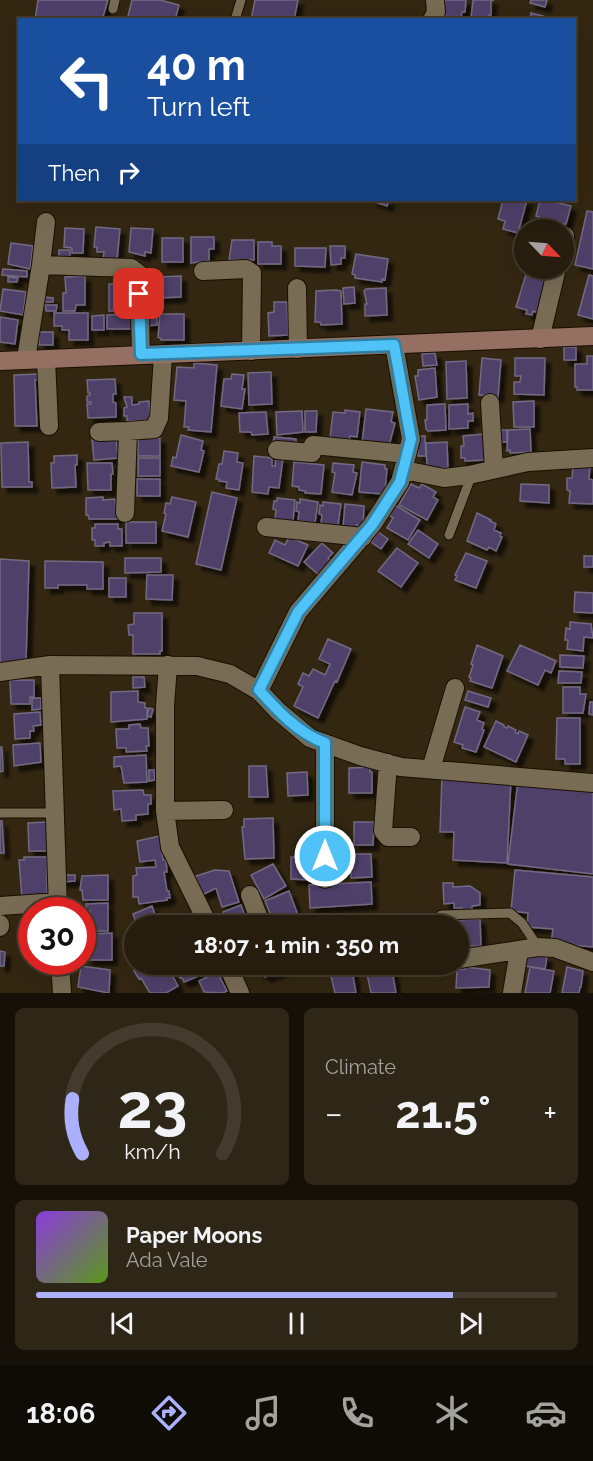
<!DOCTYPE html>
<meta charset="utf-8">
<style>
body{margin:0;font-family:Raleway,sans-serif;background:#2e2617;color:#f1f3f6;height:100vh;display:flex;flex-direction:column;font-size:22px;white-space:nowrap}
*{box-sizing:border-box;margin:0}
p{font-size:20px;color:#a4a29e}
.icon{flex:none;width:33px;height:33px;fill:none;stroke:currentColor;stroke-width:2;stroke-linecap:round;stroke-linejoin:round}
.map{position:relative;height:993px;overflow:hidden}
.sheet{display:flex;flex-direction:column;gap:15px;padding:15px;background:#151008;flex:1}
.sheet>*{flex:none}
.guide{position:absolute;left:18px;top:18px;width:558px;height:183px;border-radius:0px;box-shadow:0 6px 24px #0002,0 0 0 2px #423b2e;background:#1a4fa0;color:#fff;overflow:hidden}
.needle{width:39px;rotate:115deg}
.tools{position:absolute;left:514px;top:219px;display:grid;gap:12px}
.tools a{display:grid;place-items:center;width:60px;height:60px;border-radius:50%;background:#261d0e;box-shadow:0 6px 24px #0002,0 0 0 2px #423b2e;font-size:30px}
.speed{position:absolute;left:18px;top:897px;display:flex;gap:12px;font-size:30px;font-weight:700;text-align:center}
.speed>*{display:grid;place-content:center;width:78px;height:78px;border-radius:50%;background:#261d0e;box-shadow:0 6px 24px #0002,0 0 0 2px #423b2e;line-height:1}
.speed .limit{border:9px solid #d22;background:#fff;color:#111}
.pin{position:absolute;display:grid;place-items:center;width:51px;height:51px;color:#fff;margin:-26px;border-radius:12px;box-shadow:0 3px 9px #0006}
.me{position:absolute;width:66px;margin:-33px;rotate:0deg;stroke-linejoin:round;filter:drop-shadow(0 0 4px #0008)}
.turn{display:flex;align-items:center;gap:21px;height:126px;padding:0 30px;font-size:27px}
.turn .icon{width:78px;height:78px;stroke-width:2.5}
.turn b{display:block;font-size:42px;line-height:51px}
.then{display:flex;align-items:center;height:57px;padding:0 30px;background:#0003;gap:12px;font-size:22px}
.big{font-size:45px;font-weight:700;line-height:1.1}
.sheet .widget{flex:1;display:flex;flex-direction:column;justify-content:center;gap:9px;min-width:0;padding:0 21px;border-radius:9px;background:#2e2617}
.sheet .dial{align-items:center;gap:0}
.dial svg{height:156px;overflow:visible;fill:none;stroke:#423b2e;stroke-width:7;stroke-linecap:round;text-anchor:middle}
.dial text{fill:#f1f3f6;stroke:none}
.song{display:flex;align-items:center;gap:18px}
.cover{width:72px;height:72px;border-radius:9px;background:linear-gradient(135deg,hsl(270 70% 55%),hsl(90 70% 35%))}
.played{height:6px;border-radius:3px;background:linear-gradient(90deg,#acaffb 80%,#423b2e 80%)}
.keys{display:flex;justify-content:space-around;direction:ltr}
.heat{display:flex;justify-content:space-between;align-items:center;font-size:33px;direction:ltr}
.sheet .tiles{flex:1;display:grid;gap:15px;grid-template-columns:1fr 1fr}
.widget:last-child{grid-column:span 2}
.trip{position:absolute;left:124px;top:915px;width:345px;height:60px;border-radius:30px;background:#261d0e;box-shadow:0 6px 24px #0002,0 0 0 2px #423b2e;font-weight:700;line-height:60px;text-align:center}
.tabs{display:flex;height:96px;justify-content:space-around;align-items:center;background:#0f0c06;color:#a4a29e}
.tabs .icon{width:42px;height:42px}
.tabs .active{color:#acaffb}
.tabs b{font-size:27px;color:#f1f3f6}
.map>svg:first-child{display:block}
.building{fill:#4f416b;stroke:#716a82;stroke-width:1.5;filter:url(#shadow)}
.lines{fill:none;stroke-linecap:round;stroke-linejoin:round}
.lane-casing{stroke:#1a1000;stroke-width:11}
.street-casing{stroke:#1a1000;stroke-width:20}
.secondary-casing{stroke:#1a1000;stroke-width:20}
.lane{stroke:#796c54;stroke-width:9}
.street{stroke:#796c54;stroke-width:18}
.secondary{stroke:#957062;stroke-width:18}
.route-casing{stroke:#337fa1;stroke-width:15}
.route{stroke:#4fc3f7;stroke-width:10}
</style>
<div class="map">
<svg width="593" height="993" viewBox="0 0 593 993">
<defs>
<filter id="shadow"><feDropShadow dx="5.5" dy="5.5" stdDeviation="1.5" flood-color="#0009"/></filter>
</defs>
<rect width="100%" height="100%" fill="#332712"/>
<path class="building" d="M38 0H108L102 20H35Z
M132 0H160L179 5 175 20H140L128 16Z
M255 0H298L294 20H251Z
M445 0H466L465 12H462L461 18 443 16Z
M473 0H494L491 1V15H489V20L471 19Z
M531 0H547L545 7 530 3Z
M531 13 543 16 542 20H530Z
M370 200H389L387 206Z
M503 200H527L518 233 503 229 505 221 498 219Z
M540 200H547L571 206 566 224H563V226L538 220 539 217 536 216Z
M587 211 593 212V269L575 265Z
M96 227 120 229 117 260 103 259 104 252H97V247H94Z
M65 228 84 229 83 253H72V248L64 247Z
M131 228 153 229 151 253 145 252V256L129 252Z
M191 237H214V249H209V261L191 263Z
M162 238H183V262H162Z
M232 240H254V260H229Z
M258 242H272V246H281V264H258Z
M11 243 33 246 30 269 8 264Z
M330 246H345V258H341V264L331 265Z
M295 248H326L325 267 295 266Z
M59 250H70V259H59Z
M356 254 388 259 385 280 382 279V282L355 278V275L352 274Z
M528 268 549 274 538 313 533 311 532 315 526 314 527 310 516 307Z
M3 269 27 271V277L2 275Z
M589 275 593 276V319L578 315Z
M85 276V305H76L75 311H63V293H66L65 277Z
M181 276V297L158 298V277Z
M8 277 18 278 17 282H8Z
M146 278H156V284L146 285Z
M109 284H128V311H109Z
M354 287 355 303 344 304 343 288Z
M386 288 387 315 365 316V304H367L364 291 366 289Z
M3 289 26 292 23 315 0 311Z
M336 290 341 291 342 324 321 325 320 322H315L316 291Z
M44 297 53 298V302H44Z
M274 302H287L288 335 269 336 268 313 274 312Z
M45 305H57L56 311H46Z
M54 313H88V340H69V330H62V326H54Z
M132 314V329H107V315Z
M145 314H157V325L145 326Z
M160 314H184V340H161L160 338 158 337Z
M104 315V330H92V316Z
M0 317 18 320 15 344 0 342Z
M39 332H53V345H39Z
M564 347H576V360H564Z
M435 353 437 365 423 366 422 354Z
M587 356H593V390H577V387H575V364H587Z
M482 358 501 360 498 397 479 395Z
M515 358H545L544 395 514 394V382H520L521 376H515Z
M466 361 467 398 447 399 446 362Z
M194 363 217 365 211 432 188 430 189 427H184L186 401 174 400 177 367 194 368Z
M435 368 437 397 419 400 415 376H418V370Z
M271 372 272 404 249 405 248 373Z
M39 374V380H35L37 426H15L14 375Z
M232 374 244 375 242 389H245L242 409 221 406 224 379H231Z
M115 379 116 394H113V402L116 403V417L88 418 87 404H91V402H87V396L90 395V393H88L87 380Z
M124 397H132V405L139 404V402L149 401 150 420 127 421V416H124V408L127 407Z
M534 401V427H514L513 402Z
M445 404 446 430 428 431 426 429 425 420H427V405Z
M468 404V414L473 413V421H468V428L449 429V405Z
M366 409 393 412 391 422 395 423 389 446 362 443Z
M345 410 360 412 357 437 350 436V441L330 439 333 412 345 413Z
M302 411 303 432 277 435 276 412Z
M305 411H317L316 432H305Z
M266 412 268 434 252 435 251 432H240L239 413Z
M530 429 531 452 510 453V450L507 451 508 430Z
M498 430H507V442H499Z
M483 434 485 460 465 461V458H461V446H464L463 436Z
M181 435 203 441 201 450 204 451 199 472 171 466 173 457 176 458Z
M417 436H425L426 456H418Z
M274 437 296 439V446L273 444Z
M116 438 118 458 94 460 92 440Z
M138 438H160V456H138Z
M28 442 29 482H32V487H2L1 443Z
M447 442 448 468H427L426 443Z
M224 451 238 453 237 462 243 463 239 490 226 488 227 482 219 481V479H216L219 464H222Z
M77 455V465H75L76 487 52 488 51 463H54V456Z
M254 456 272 458V466H275L276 457 283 458 279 488 269 487 268 494 252 492Z
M138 458H160V476H138Z
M294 462 324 465 321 494 305 493 306 491 299 490V487L292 486Z
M362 462 385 465V469H387L385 491H383L382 494 359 492Z
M87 463H112L113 474H111V490H88Z
M333 463 354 465 353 472 357 473 352 495 332 492 335 473 332 472Z
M573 466H590L589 479 593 480V504L569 503 570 491 567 490V478H572Z
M137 479H160V496H137Z
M411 484 419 488 422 484 436 492 433 497 438 500 427 520 399 505Z
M521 484 549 485V503L520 501Z
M212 492 237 498 221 570 196 564Z
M103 497V500L115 499 117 519H89L88 515H86V498Z
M172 497 196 502 188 537 162 531 166 514 164 513 166 503 170 504Z
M277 498 295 500 293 521 275 519 276 510 273 509 274 501H277Z
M300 499 318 502 315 523 298 521 299 512 296 511 297 502 300 503Z
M323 502 341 504 338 526 321 524 322 515 319 514 320 505 323 506Z
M345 504 364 506 363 526 357 525V528L343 527Z
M395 505 420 520 408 540 387 528 393 518 389 515Z
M477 513 491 520 490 521 496 524 494 530 501 533 500 536 502 537 496 551 489 547 487 550 467 541Z
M126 522H156V543H126Z
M95 524H118V529H122V546H110V542L104 543V546H95V540H92V528H95Z
M418 530 438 544 429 558 408 544Z
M378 532 388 539 381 549 371 542Z
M289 537 308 545 298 566 269 553 275 540 285 545Z
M322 543 333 553 328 558 332 562 320 576 304 562Z
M397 548 418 563 401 587 378 571Z
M466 553 487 561 476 588 455 580 457 576 455 575Z
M584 556H593V567H584Z
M125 558H161V572L125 573Z
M0 559 29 561 26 661 0 664Z
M45 561 103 562V589H87V585H58V588H45Z
M147 575H173L172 600 146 599Z
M109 578H126V597H109Z
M575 592 593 593V613L574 612Z
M134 613H162V651H160V654H133V635H129L128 625 134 624Z
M570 622 591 624 593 638 584 637 583 651 567 649 568 640H565L566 628 570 629Z
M328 639 351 649 337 682 335 681 318 718 294 706 303 687 298 684 303 673 309 676 313 669 325 675 330 664 319 659Z
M477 645 503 656 492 688 470 681 471 678 469 677 473 665 471 664Z
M520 645 556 661 551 673 545 670 538 685 507 671Z
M560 655 584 656 583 668 560 667Z
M559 671 582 672 581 683H558Z
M133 677H144L145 687 133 688Z
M10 680H34V697H30V704H11Z
M563 687H580V694H586L583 713H563Z
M138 691V702L145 703V708H147V719L111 722V692Z
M468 691 491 698 488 707 465 700Z
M32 698H41V709L32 710Z
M590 702H593V715L589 714Z
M465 707 480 712 477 720 484 723 482 729 484 730 476 752 462 748 463 745 454 742Z
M149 708 153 709 151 717 147 716Z
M40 712 41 725 33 726 34 731H30V738L15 739 14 714Z
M557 718H580V764H565V759H556Z
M496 721 504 725V727L507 728 508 726 516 730 515 732 518 734 519 731 528 735 516 762 484 747Z
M140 724 141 728H148L149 746H146L147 751 126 752V748H117L116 729H129V725Z
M40 743 41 762 14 766 13 745Z
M0 747H2L3 771 0 772Z
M146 755 147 782 124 783 121 766 114 767V757Z
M249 766H266L268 797H249Z
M370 767V772H372V793H349V768Z
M149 770H154L155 780 149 781Z
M307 772 308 795 288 796 287 773Z
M442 776 511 779 507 863 453 860 454 832H440Z
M518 781 593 790V874L508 864Z
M143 790 144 795H151V804H148V814L136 815V820L122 821 121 809 114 810 113 791Z
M273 818 274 858 245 859 242 827H244V819Z
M0 821H2L4 853H0Z
M47 822 48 851H29L28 823Z
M354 822H374L373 845H354Z
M160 836 163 860H166L167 872H164L167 891H169L170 898H167V900L139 904 138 897H133V876L137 875 136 868 156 867 155 860 140 862 137 841Z
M338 837H349V849H338Z
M311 854H319V867H311Z
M351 854H371L372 877 351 878Z
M24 857H47V896L22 898 19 860H24Z
M291 857 311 858 310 880 291 879Z
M273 864 286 886 264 899 251 875Z
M215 870 229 871 239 902 222 907 216 888 202 895 193 877Z
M515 870 593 877V947L551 943 553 929 527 927 528 913 511 911Z
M61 875H75V881L61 882Z
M108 875V900H83L82 890H80L82 876Z
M371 882 372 904 310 908 309 885Z
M443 883H453V887L470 886 480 893V905L472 906V910H462V908H454V903L444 904Z
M289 891 298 915 275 925 265 901Z
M108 903V931H91L90 911H86V904Z
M241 905 248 925 228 926 223 912Z
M152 906 159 926H137L133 914Z
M198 919 201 926H183Z
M480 919 481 946H459V926H453V920Z
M302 921 304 926H291V925Z
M20 925H32V952L21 953Z
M112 933V960H87V952H89V934Z
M0 951 5 952 4 966H0Z
M527 954 547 957 545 969 525 966Z
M139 964H166L178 986 166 993H150L141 978 139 979 134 971 141 967Z
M175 964H207L208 968 204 970 206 973 184 982 182 978H180Z
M256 964H281L283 970 265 977 264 973 260 974Z
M328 964H351L356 993H335Z
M365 964H391L396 993H371Z
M81 966 110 970 109 993 78 987Z
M466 967 490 970 489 987 456 988 457 969H466Z
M530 967 554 971 550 993H525Z
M567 967 583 971 581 987H580L579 993H562Z
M217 972 227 991 223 993 204 992 199 981Z"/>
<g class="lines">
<g class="lane-casing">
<path id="lane" d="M113 9 115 0
M235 20 241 0
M449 535 472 474
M0 813H54
M441 915 510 913 522 923 538 947"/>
</g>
<g class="street-casing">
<path id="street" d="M432 20 436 12 435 0
M564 241 565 236
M41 265 46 222
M203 271 246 269 252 273 251 351
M297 288 298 349
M540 339 557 268
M26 359 41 265 131 268 139 274 141 355
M46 359 49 426
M490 403 494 469
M99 432 128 431
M277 450 312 453 313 445 407 454
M404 470 444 478 469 475 528 462 593 458
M125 513 128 431 154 429 159 418 163 355
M266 527 363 537
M50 665 58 910
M168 665 165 706V811L170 847 209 926
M0 672 50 665 197 666 230 674 259 691 278 711 310 738 360 756 401 767 593 783
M259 691 298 612 372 525 400 482 411 439 394 345
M325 743V879
M388 763 383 831 388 837H411
M431 769 455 688
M165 811 224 810
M250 895 262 926
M0 906 57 902
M0 924V927
M459 959 538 947 555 948 593 962
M60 962 62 993
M227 964 240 993
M512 993 519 951"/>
</g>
<g class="secondary-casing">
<path id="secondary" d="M0 361 593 336"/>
</g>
<use href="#lane" class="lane"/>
<use href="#street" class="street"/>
<use href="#secondary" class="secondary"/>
</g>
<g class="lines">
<g class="route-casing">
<path id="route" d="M139 294 141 354 394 345 411 439 400 482 372 525 298 612 259 690C278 711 298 733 325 743V856"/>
</g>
<use href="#route" class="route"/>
</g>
</svg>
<div class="tools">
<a><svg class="needle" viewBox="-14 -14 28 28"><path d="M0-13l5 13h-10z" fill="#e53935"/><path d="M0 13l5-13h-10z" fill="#a4a29e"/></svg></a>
</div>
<div class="speed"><div class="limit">30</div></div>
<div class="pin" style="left:139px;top:294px;background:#d93025"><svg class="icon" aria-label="arrive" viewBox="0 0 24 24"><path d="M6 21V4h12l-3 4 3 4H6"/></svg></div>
<svg class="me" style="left:325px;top:856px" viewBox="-20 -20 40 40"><circle r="17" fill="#4fc3f7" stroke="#fff" stroke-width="3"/><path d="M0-11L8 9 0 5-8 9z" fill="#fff"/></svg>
<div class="trip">18:07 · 1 min · 350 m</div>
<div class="guide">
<div class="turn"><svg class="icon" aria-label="left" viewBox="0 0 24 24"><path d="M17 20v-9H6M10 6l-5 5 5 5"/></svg><div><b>40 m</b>Turn left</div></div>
<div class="then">Then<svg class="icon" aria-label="right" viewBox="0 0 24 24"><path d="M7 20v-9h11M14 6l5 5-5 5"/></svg></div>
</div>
</div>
<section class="sheet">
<div class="tiles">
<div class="widget dial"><svg viewBox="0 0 100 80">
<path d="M14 69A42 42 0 1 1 86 69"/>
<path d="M14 69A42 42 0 0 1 9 41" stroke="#acaffb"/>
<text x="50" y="56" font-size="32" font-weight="700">23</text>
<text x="50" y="72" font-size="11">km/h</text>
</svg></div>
<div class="widget"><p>Climate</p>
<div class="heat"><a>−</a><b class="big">21.5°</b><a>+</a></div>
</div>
<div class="widget">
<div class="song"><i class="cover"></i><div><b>Paper Moons</b><p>Ada Vale</p></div></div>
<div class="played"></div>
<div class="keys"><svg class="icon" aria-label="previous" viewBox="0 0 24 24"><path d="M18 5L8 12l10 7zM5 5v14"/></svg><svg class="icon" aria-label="pause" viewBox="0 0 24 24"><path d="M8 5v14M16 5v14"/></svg><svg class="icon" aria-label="next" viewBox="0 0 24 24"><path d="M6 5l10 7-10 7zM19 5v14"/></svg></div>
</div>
</div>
</section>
<nav class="tabs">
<b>18:06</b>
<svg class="icon active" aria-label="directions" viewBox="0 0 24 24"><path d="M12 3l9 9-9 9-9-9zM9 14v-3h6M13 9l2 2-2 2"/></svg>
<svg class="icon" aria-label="music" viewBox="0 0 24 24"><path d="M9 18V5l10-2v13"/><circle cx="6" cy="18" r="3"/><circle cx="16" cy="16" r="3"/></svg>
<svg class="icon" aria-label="phone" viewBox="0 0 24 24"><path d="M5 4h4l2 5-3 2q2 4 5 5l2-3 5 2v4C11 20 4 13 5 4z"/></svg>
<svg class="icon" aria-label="climate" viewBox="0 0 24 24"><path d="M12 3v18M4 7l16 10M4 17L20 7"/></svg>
<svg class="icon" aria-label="car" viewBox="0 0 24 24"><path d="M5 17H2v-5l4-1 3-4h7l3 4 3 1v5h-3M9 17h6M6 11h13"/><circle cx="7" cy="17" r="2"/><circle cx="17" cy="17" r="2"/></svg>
</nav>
